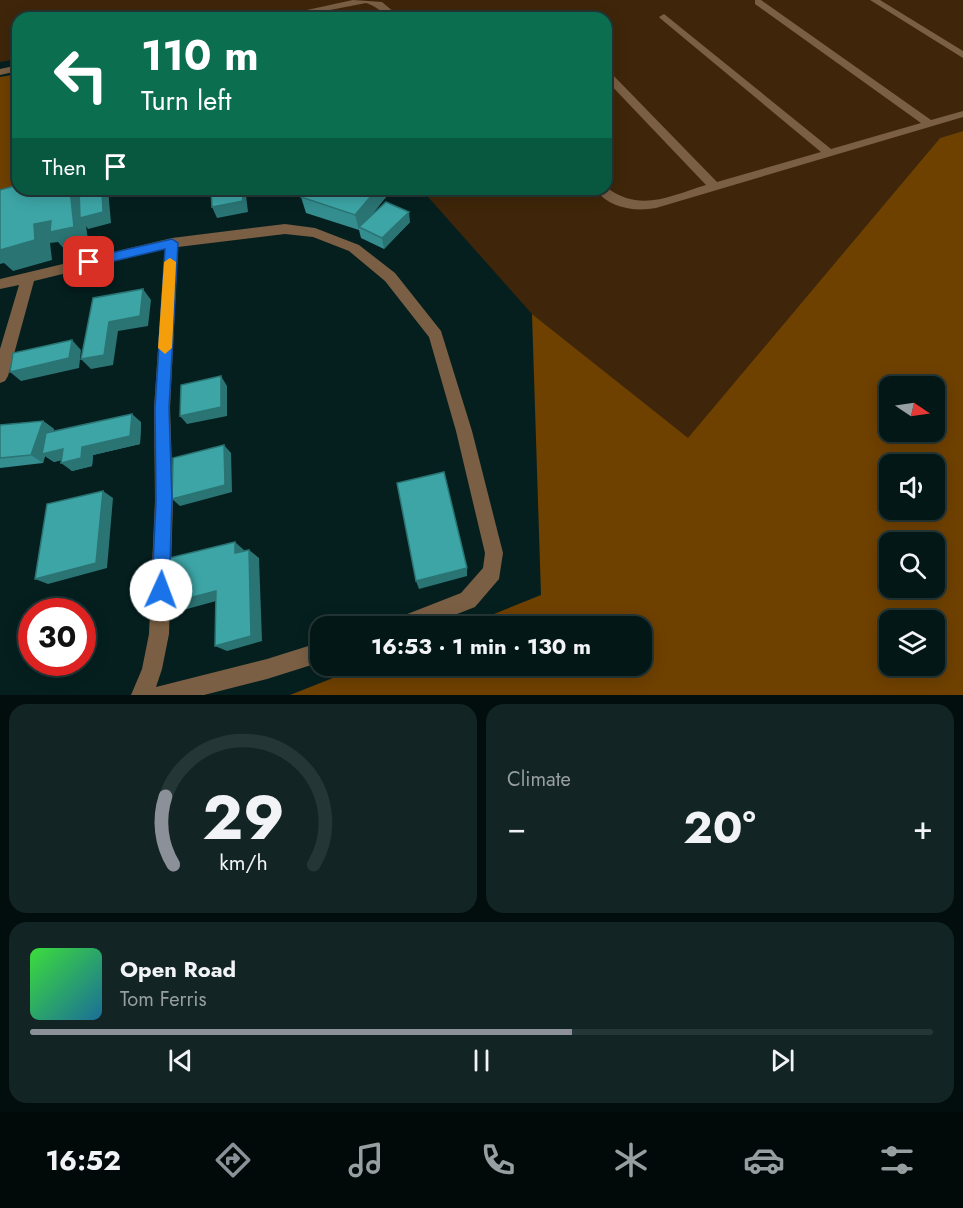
<!DOCTYPE html>
<meta charset="utf-8">
<style>
body{margin:0;font-family:Jost,sans-serif;background:#122424;color:#f1f3f6;height:100vh;display:flex;flex-direction:column;font-size:22px;white-space:nowrap}
*{box-sizing:border-box;margin:0}
p{font-size:20px;color:#979fa1}
.icon{flex:none;width:33px;height:33px;fill:none;stroke:currentColor;stroke-width:2;stroke-linecap:round;stroke-linejoin:round}
.map{position:relative;height:695px;overflow:hidden}
.drawer{display:flex;flex-direction:column;gap:9px;padding:9px;background:#020d0d;flex:1}
.drawer>*{flex:none}
.top-card{position:absolute;left:12px;top:12px;width:600px;height:183px;border-radius:18px;box-shadow:0 3px 15px #0003,0 0 0 2px #253636;background:#0b6e4f;color:#fff;overflow:hidden}
.needle{width:39px;rotate:103deg}
.fabs{position:absolute;left:879px;top:376px;display:grid;gap:12px}
.fabs a{display:grid;place-items:center;width:66px;height:66px;border-radius:12px;background:#041717;box-shadow:0 3px 15px #0003,0 0 0 2px #253636;font-size:30px}
.speed{position:absolute;left:18px;top:598px;display:flex;gap:12px;font-size:30px;font-weight:700;text-align:center}
.speed>*{display:grid;place-content:center;width:78px;height:78px;border-radius:50%;background:#041717;box-shadow:0 3px 15px #0003,0 0 0 2px #253636;line-height:1}
.speed .limit{border:9px solid #d22;background:#fff;color:#111}
.pin{position:absolute;display:grid;place-items:center;width:51px;height:51px;color:#fff;margin:-26px;border-radius:12px;box-shadow:0 3px 9px #0006}
.me{position:absolute;width:66px;margin:-33px;rotate:2deg;stroke-linejoin:round;filter:drop-shadow(0 0 4px #0008)}
.turn{display:flex;align-items:center;gap:21px;height:126px;padding:0 30px;font-size:27px}
.turn .icon{width:78px;height:78px;stroke-width:2.5}
.turn b{display:block;font-size:42px;line-height:51px}
.then{display:flex;align-items:center;height:57px;padding:0 30px;background:#0003;gap:12px;font-size:22px}
.big{font-size:45px;font-weight:700;line-height:1.1}
.drawer .card{flex:1;display:flex;flex-direction:column;justify-content:center;gap:9px;min-width:0;padding:0 21px;border-radius:18px;background:#122424}
.drawer .dial{align-items:center;gap:0}
.dial svg{height:156px;overflow:visible;fill:none;stroke:#253636;stroke-width:7;stroke-linecap:round;text-anchor:middle}
.dial text{fill:#f1f3f6;stroke:none}
.song{display:flex;align-items:center;gap:18px}
.cover{width:72px;height:72px;border-radius:9px;background:linear-gradient(135deg,hsl(120 70% 55%),hsl(200 70% 35%))}
.played{height:6px;border-radius:3px;background:linear-gradient(90deg,#8c9099 60%,#253636 60%)}
.keys{display:flex;justify-content:space-around;direction:ltr}
.heat{display:flex;justify-content:space-between;align-items:center;font-size:33px;direction:ltr}
.drawer .tiles{flex:1;display:grid;gap:9px;grid-template-columns:1fr 1fr}
.card:last-child{grid-column:span 2}
.trip{position:absolute;left:310px;top:616px;width:342px;height:60px;border-radius:18px;background:#041717;box-shadow:0 3px 15px #0003,0 0 0 2px #253636;font-weight:700;line-height:60px;text-align:center}
.tab-bar{display:flex;height:96px;justify-content:space-around;align-items:center;background:#020909;color:#979fa1}
.tab-bar .icon{width:42px;height:42px}
.tab-bar .current{color:#8c9099}
.tab-bar b{font-size:27px;color:#f1f3f6}
.map>svg:first-child{display:block}
.green{fill:#3f260a}
.forest{fill:#6f4100;fill-rule:evenodd}
.lines{fill:none;stroke-linecap:round;stroke-linejoin:round}
.minor{fill:#7a5f44;fill-rule:evenodd}
.wall{fill:#348e8f}
.shaded-wall{fill:#2b7474}
.building{fill:#3da5a6;stroke:#2b7474;stroke-width:1.5}
.route{fill:#1a73e8;stroke:#114b97;stroke-width:1.5}
.slow{fill:#f59e0b}
</style>
<div class="map">
<svg width="963" height="695" viewBox="0 0 963 695">
<rect width="100%" height="100%" fill="#051f1f"/>
<path class="green" d="M0 0H963V131L940 138 688 439 532 314 421 189H606V18H18V59L0 62Z"/>
<path class="forest" d="M18 74V189H32L0 199V77Z
M963 131V695H290L363 666H642V627H462L541 595 532 314 688 438 940 138ZM890 387H934V432H890ZM890 465H934V510H890ZM890 543H934V588H890ZM890 621H934V666H890Z"/>
<g class="lines">
<path class="minor" d="M353 0 382 2 401 18C386 18 379 7 366 3L289 18H270Z
M755 0H761L931 120 963 111V117L656 208C634 212 609 208 595 189H606V187C640 213 670 196 706 185L606 80V71L610 72 717 182 821 152 661 19 659 17 664 14 831 149 921 123 755 4Z
M870 0H880L963 51V58Z
M18 65V71L0 75V69Z
M285 224 315 228 359 245 395 273 441 331 472 431 503 553 499 579 475 607 424 627H389L392 620 461 593 483 568 485 553 456 431 429 337 385 281 349 251 313 237 285 234 178 247 170 408 173 500 169 634 162 669 156 687 267 659 321 642V662L267 679 204 695H131L142 669 149 634 155 500 154 408 165 249 34 281 8 376 5 381 0 383V349L19 285 0 289V279L172 238Z"/>
</g>
<path class="wall" d="M301 197H386L370 217 410 222 384 249 361 238 359 230 306 213Z
M43 421 54 429 53 431 141 422 140 444 93 455 92 466 72 471 61 460 54 462 45 456 43 463 0 468V425Z"/>
<path class="shaded-wall" d="M70 189H77L82 197 102 189H108L111 223 88 229 86 226 89 246 66 251 58 242 50 243 52 260 13 271 4 263 0 264V247L34 224 51 221Z
M242 189H244L246 195 248 212 217 218 212 207Z
M377 189H384L386 197 360 228 359 227V230L355 215Z
M409 212 410 222 384 249 382 238Z
M143 289 151 300 148 326 118 331 113 365 91 369 81 359 109 322Z
M72 340 81 350 79 368 21 381 10 372Z
M221 376 227 386V416L187 424 180 416Z
M132 414 141 422 140 444 93 455 92 466 72 471 61 463 82 447Z
M43 421 54 429 46 453 63 449 74 457 54 462 45 456 43 463 31 455Z
M224 445 231 453 232 492 180 506 172 499Z
M103 491 113 498 107 568 48 584 35 579Z
M235 542 245 551 235 553Z
M249 550 259 558 262 641 227 651 215 646Z
M467 568V576L419 589 416 581Z
M216 591 227 598 176 612 162 605Z"/>
<path class="building" d="M18 185V189H22V192L30 189H70L74 227 50 232 51 221 34 224 35 240 0 250V190Z
M79 189H102L103 212 80 218Z
M211 189H242L243 201 212 207Z
M309 189H377L355 215 301 197Z
M386 202 409 212 382 238 359 227Z
M143 289 140 316 109 322 104 355 81 359 93 298Z
M72 340 69 358 10 372 13 353Z
M221 376V407L180 416 181 385Z
M132 414 130 436 82 447 81 458 61 463 63 449 42 454 46 433Z
M43 421 31 455 0 458V425Z
M224 445 225 485 172 499 173 458Z
M444 472 467 568 416 581 397 483Z
M103 491 96 563 35 579 47 504Z
M235 542V553L249 550 251 636 215 646 216 591 162 605 165 559Z"/>
<path class="route" d="M172 239 178 243 169 408 172 500 169 590 167 596 161 598 154 596 152 590 156 500 155 408 165 249 89 267 83 262 89 258Z"/>
<path class="slow" d="M170 258 176 262 172 348 165 354 158 348 164 262Z"/>
</svg>
<div class="fabs">
<a><svg class="needle" viewBox="-14 -14 28 28"><path d="M0-13l5 13h-10z" fill="#e53935"/><path d="M0 13l5-13h-10z" fill="#979fa1"/></svg></a>
<a><svg class="icon" aria-label="sound" viewBox="0 0 24 24"><path d="M4 9h4l5-4v14l-5-4H4zM17 9q2 3 0 6"/></svg></a>
<a><svg class="icon" aria-label="search" viewBox="0 0 24 24"><circle cx="10" cy="10" r="6"/><path d="M15 15l6 6"/></svg></a>
<a><svg class="icon" aria-label="layers" viewBox="0 0 24 24"><path d="M12 4l9 5-9 5-9-5zM3 14l9 5 9-5"/></svg></a>
</div>
<div class="speed"><div class="limit">30</div></div>
<div class="pin" style="left:89px;top:262px;background:#d93025"><svg class="icon" aria-label="arrive" viewBox="0 0 24 24"><path d="M6 21V4h12l-3 4 3 4H6"/></svg></div>
<svg class="me" style="left:161px;top:590px" viewBox="-20 -20 40 40"><circle r="19" fill="#fff"/><path d="M0-13L10 11 0 6-10 11z" fill="#1a73e8"/></svg>
<div class="trip">16:53 · 1 min · 130 m</div>
<div class="top-card">
<div class="turn"><svg class="icon" aria-label="left" viewBox="0 0 24 24"><path d="M17 20v-9H6M10 6l-5 5 5 5"/></svg><div><b>110 m</b>Turn left</div></div>
<div class="then">Then<svg class="icon" aria-label="arrive" viewBox="0 0 24 24"><path d="M6 21V4h12l-3 4 3 4H6"/></svg></div>
</div>
</div>
<section class="drawer">
<div class="tiles">
<div class="card dial"><svg viewBox="0 0 100 80">
<path d="M14 69A42 42 0 1 1 86 69"/>
<path d="M14 69A42 42 0 0 1 10 34" stroke="#8c9099"/>
<text x="50" y="56" font-size="32" font-weight="700">29</text>
<text x="50" y="72" font-size="11">km/h</text>
</svg></div>
<div class="card"><p>Climate</p>
<div class="heat"><a>−</a><b class="big">20°</b><a>+</a></div>
</div>
<div class="card">
<div class="song"><i class="cover"></i><div><b>Open Road</b><p>Tom Ferris</p></div></div>
<div class="played"></div>
<div class="keys"><svg class="icon" aria-label="previous" viewBox="0 0 24 24"><path d="M18 5L8 12l10 7zM5 5v14"/></svg><svg class="icon" aria-label="pause" viewBox="0 0 24 24"><path d="M8 5v14M16 5v14"/></svg><svg class="icon" aria-label="next" viewBox="0 0 24 24"><path d="M6 5l10 7-10 7zM19 5v14"/></svg></div>
</div>
</div>
</section>
<nav class="tab-bar">
<b>16:52</b>
<svg class="icon current" aria-label="directions" viewBox="0 0 24 24"><path d="M12 3l9 9-9 9-9-9zM9 14v-3h6M13 9l2 2-2 2"/></svg>
<svg class="icon" aria-label="music" viewBox="0 0 24 24"><path d="M9 18V5l10-2v13"/><circle cx="6" cy="18" r="3"/><circle cx="16" cy="16" r="3"/></svg>
<svg class="icon" aria-label="phone" viewBox="0 0 24 24"><path d="M5 4h4l2 5-3 2q2 4 5 5l2-3 5 2v4C11 20 4 13 5 4z"/></svg>
<svg class="icon" aria-label="climate" viewBox="0 0 24 24"><path d="M12 3v18M4 7l16 10M4 17L20 7"/></svg>
<svg class="icon" aria-label="car" viewBox="0 0 24 24"><path d="M5 17H2v-5l4-1 3-4h7l3 4 3 1v5h-3M9 17h6M6 11h13"/><circle cx="7" cy="17" r="2"/><circle cx="17" cy="17" r="2"/></svg>
<svg class="icon" aria-label="filters" viewBox="0 0 24 24"><path d="M4 7h16M4 17h16"/><circle cx="9" cy="7" r="2"/><circle cx="15" cy="17" r="2"/></svg>
</nav>
